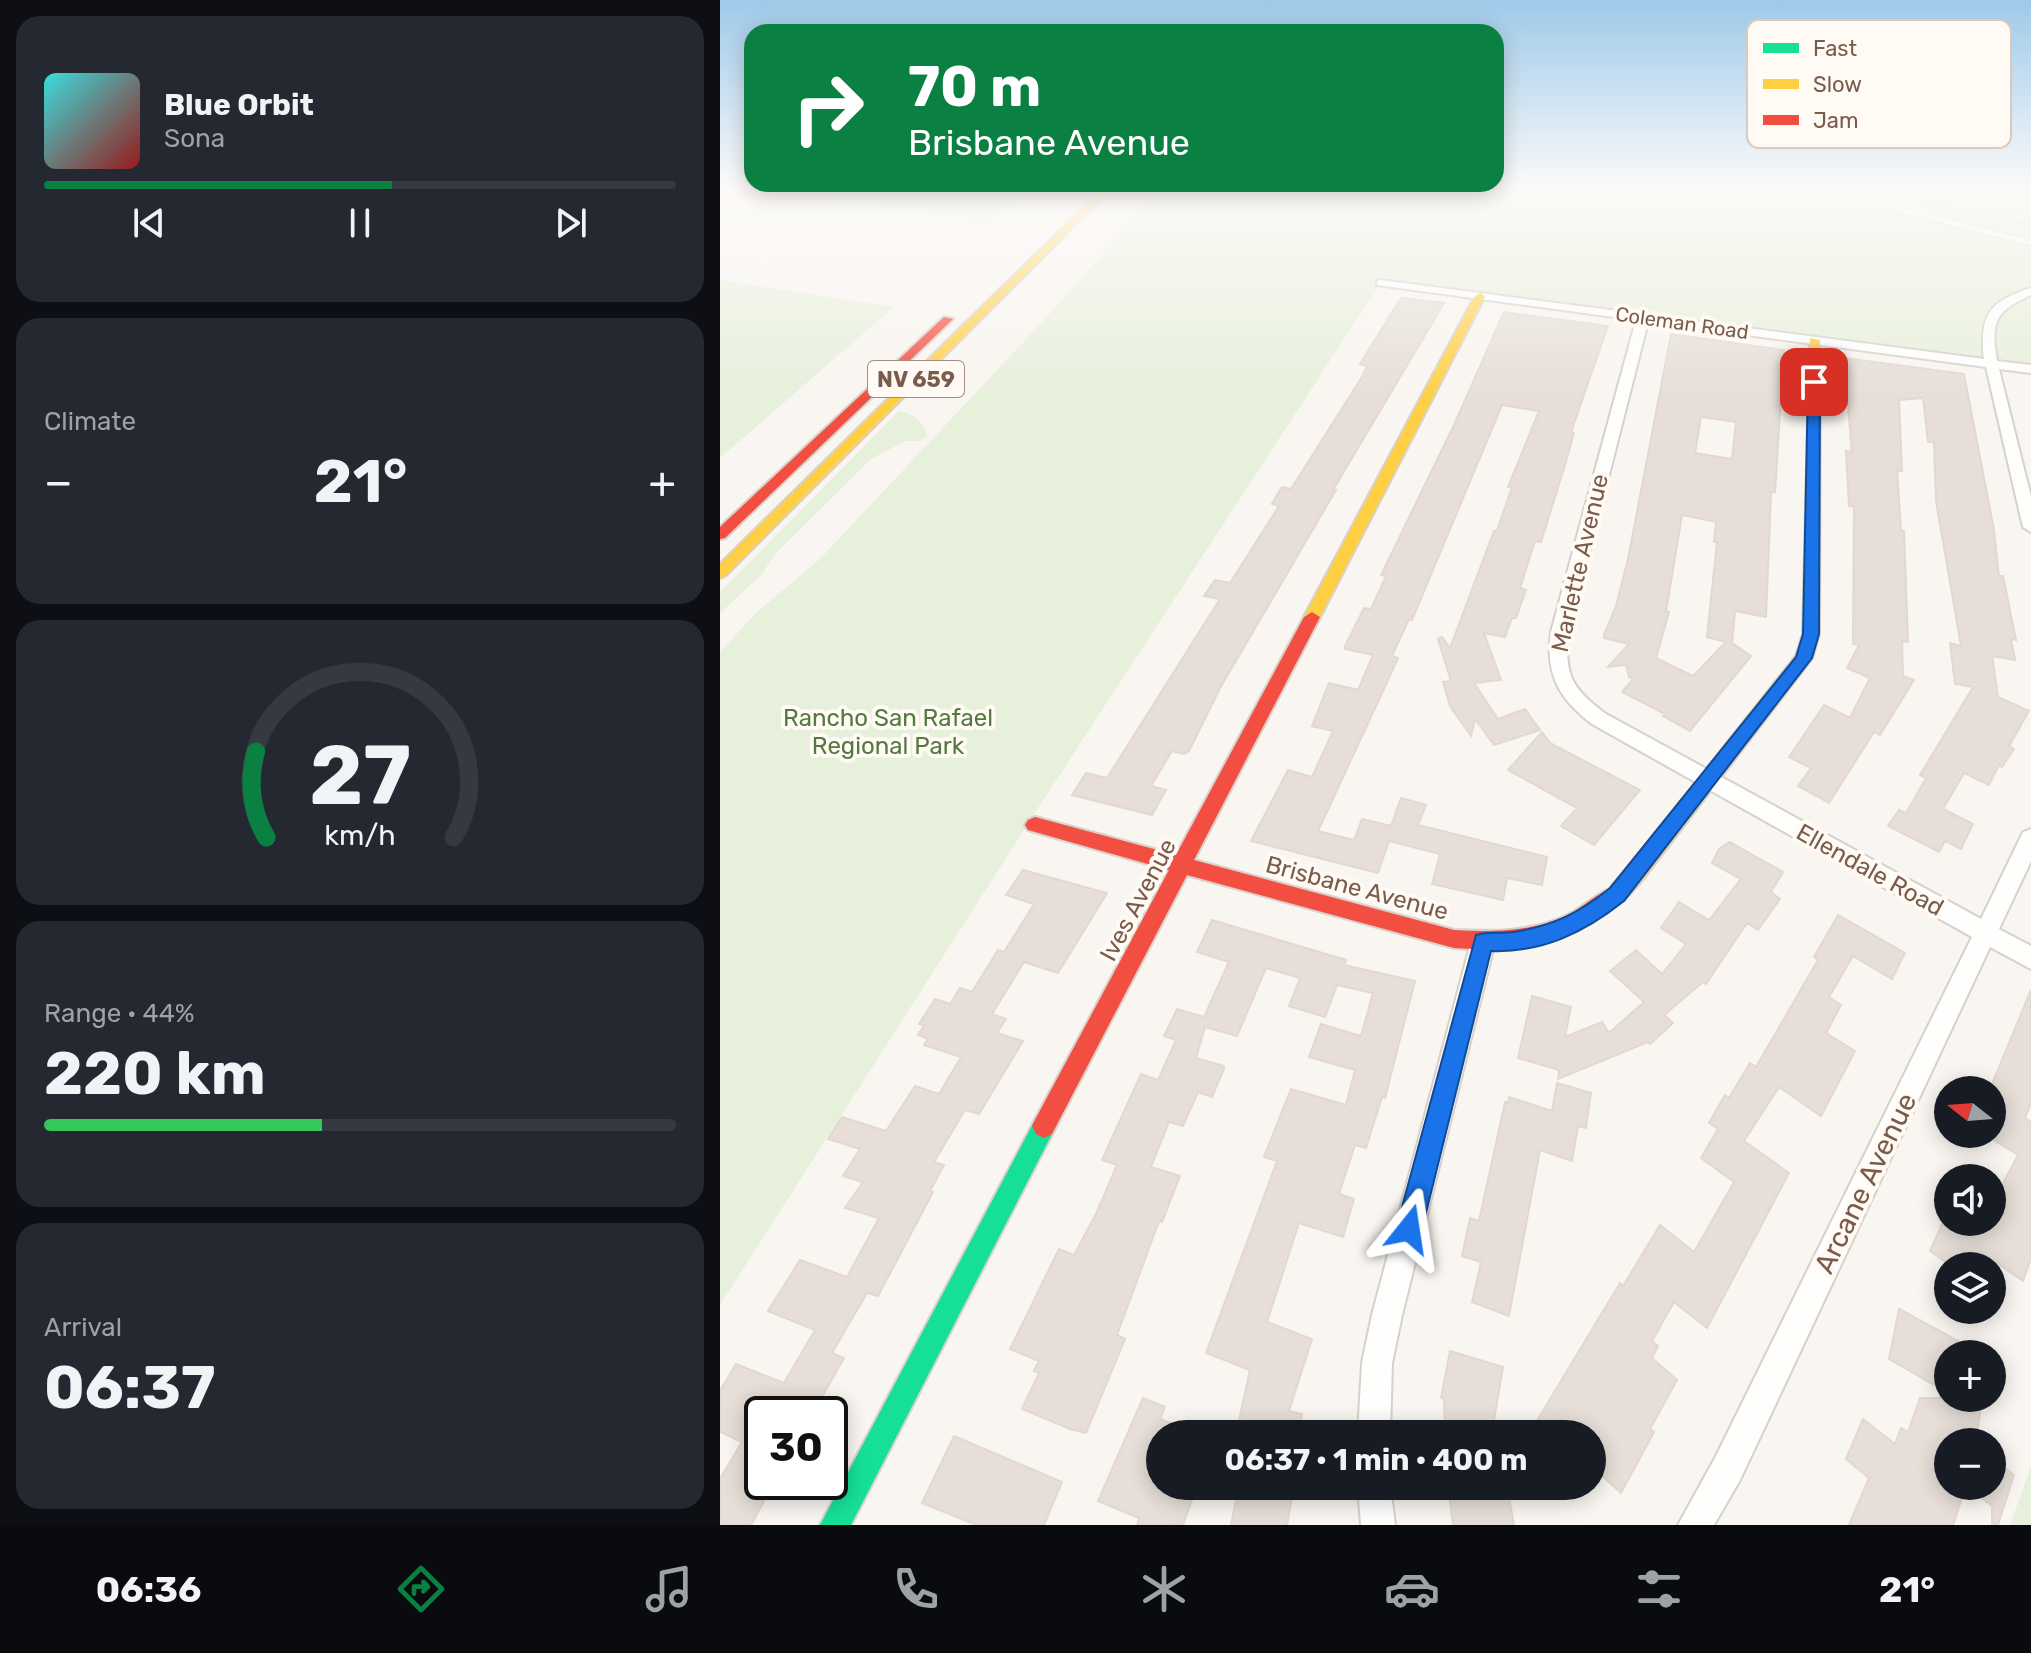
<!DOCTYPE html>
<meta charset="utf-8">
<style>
body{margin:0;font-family:Rubik,sans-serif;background:#242831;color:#f1f3f6;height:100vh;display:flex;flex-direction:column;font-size:30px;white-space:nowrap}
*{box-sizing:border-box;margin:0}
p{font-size:26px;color:#9ea1a6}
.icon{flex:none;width:44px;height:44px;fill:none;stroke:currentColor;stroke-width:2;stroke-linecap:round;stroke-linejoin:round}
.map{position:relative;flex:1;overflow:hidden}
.details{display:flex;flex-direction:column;gap:16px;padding:16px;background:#0d0f14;width:720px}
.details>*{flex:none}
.top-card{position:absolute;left:24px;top:24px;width:760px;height:168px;border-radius:24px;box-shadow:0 4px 20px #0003;background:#0b8043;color:#fff;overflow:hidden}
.needle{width:52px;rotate:287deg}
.controls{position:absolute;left:1214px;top:1076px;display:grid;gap:16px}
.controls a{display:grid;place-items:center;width:72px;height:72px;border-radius:50%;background:#171b24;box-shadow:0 4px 20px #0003;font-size:40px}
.speed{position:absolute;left:24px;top:1396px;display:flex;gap:16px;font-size:40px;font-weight:700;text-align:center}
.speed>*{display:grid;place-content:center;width:104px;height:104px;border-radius:50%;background:#171b24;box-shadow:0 4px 20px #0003;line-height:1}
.speed .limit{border:4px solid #111;border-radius:12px;background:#fff;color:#111}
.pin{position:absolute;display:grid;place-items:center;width:68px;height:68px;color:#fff;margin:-34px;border-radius:16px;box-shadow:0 4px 12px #0006}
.me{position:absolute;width:88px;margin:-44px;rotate:15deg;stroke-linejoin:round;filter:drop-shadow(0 0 6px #0008)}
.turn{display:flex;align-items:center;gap:28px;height:168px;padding:0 32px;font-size:36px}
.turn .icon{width:104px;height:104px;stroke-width:2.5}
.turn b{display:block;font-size:56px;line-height:68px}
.big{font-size:60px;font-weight:700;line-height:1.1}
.details .card{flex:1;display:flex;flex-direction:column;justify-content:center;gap:12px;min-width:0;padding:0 28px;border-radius:24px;background:#242831}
.details .dial{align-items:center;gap:0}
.dial svg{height:208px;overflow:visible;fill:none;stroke:#363941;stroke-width:7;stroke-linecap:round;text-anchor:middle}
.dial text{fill:#f1f3f6;stroke:none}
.song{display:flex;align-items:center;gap:24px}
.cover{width:96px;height:96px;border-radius:12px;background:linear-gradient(135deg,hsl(180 70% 55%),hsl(0 70% 35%))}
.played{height:8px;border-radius:4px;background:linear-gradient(90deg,#0b8043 55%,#363941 55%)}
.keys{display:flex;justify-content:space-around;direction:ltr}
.heat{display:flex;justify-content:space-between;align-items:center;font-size:44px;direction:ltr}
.charge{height:12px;border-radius:6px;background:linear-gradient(90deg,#34c759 44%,#363941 0)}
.trip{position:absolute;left:426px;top:1420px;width:460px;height:80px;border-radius:40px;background:#171b24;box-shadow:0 4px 20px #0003;font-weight:700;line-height:80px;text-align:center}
.tabs{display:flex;height:128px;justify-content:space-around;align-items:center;background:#090b0e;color:#9ea1a6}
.tabs .icon{width:56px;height:56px}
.tabs .active{color:#0b8043}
.tabs b{font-size:36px;color:#f1f3f6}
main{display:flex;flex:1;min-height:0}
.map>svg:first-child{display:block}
.green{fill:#e7f0db}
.water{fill:#d0e8ea}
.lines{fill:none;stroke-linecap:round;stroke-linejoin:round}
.stream{stroke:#d0e8ea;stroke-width:4}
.building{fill:#e6ded7;stroke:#e2d8d2;stroke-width:2;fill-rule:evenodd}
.lane-casing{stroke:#d7d1cb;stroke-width:7}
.street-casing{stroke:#d7d1cb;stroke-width:4}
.fast-casing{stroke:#d9d2cb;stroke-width:4}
.slow-casing{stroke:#d9d2cb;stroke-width:4}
.jam-casing{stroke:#d9d2cb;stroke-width:4}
.lane{stroke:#fefefd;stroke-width:5}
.street{fill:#fefefd;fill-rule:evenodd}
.fast{fill:#16e098;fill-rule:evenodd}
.slow{fill:#ffcf43;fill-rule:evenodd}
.jam{fill:#f24e42;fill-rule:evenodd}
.route{fill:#1a73e8;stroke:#114b97;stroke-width:2}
.labels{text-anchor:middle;stroke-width:8;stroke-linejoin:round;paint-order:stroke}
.far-street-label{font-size:20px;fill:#7a5c4d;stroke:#fffaf3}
.shield{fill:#fffaf3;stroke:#a28b7f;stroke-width:2}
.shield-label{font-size:22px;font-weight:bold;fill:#7a5c4d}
.street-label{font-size:24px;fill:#7a5c4d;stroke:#fffaf3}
.park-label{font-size:24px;fill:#537a41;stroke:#fffaf3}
.near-street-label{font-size:28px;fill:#7a5c4d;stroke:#fffaf3}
.key{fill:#fffaf3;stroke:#d7cbc1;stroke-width:2}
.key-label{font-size:22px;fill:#7a5c4d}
</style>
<main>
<section class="details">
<div class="card">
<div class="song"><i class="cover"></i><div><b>Blue Orbit</b><p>Sona</p></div></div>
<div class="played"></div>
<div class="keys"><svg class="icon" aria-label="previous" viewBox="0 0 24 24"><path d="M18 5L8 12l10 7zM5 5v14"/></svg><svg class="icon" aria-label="pause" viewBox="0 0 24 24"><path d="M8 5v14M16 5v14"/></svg><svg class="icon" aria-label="next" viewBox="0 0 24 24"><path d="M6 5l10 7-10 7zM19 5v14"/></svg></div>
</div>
<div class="card"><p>Climate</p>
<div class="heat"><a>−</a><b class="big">21°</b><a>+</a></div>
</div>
<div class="card dial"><svg viewBox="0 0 100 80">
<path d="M14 69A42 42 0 1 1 86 69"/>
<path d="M14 69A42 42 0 0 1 10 36" stroke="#0b8043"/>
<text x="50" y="56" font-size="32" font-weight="700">27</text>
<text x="50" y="72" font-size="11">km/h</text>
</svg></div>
<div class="card"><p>Range · 44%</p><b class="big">220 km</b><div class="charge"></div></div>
<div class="card"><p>Arrival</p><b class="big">06:37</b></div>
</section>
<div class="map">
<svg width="1311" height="1525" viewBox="0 0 1311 1525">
<rect width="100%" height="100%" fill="#f9f5f0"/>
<path class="green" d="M50 186H313L272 222 90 195Z
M443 186H1311V365L664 278 318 808 0 1305V652L36 613 101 558 323 321Z
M0 280 174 307 0 458Z
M179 411C191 413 206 422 207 436L200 441H185L151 459 57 552 41 575 0 613V592Z
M1311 1466V1525H1290Z"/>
<path class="water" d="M1193 186H1279L1311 198V202Z"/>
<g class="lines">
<path class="stream" d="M1125 186 1311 224"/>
</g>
<path class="building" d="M681 298 724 303 613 490H616L500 688 469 751 464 754 452 751 431 786 446 790 432 815 352 795 366 773 387 778 500 599 484 596 495 580 510 583 559 506 552 504 562 487 571 489 642 377 647 366 640 364Z
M784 312 888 326 851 432 854 433 845 465 821 542 815 541 800 588 806 590 796 618H792L785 637 764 633 781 680 754 683 778 719 805 709 820 730 774 745 755 719 751 736 730 706 723 682 731 681 718 639 722 637 730 648 774 531H777L792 487H788L819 411 782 405 692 620 689 619 672 656 678 658 663 691 598 831 634 840 642 819 671 826 681 798 706 805 698 825 827 857 822 885 787 878 783 900 712 884 720 854 669 841 658 873 531 841 568 770 592 777 613 731 592 726 609 683 638 690 653 655 625 649V646L644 608 651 609 666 576 661 575 734 425Z
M951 334 1064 350 1055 492 1051 493 1046 617 1015 611 1012 643 1031 656 970 731 943 716 945 714 902 692 913 679 909 677 906 665 888 667 909 644 884 638V635L896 606 908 559ZM981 417 1016 422 1012 459 975 453ZM962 515 996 522 994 542H997L987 637 1006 642 973 676 936 658 949 612H946Z
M1124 358 1244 374 1274 530 1279 576H1283L1296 640 1291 639 1295 660 1272 656 1278 697 1309 711 1289 746 1294 749 1282 767 1279 765 1269 785 1244 773 1223 809 1253 824 1241 849 1225 841 1219 852 1168 826 1179 810 1186 813 1206 778 1200 775 1253 687 1235 684 1230 643 1241 646 1216 501 1214 442H1208L1203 398 1179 400 1182 471 1177 470 1181 530 1184 531 1188 642 1182 641 1183 676 1194 680 1160 735 1154 732 1109 803 1078 786 1091 768 1069 757 1104 705 1130 718 1150 678 1127 668 1139 645 1133 644 1134 507 1129 506 1126 451 1132 452Z
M822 732 830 743 920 790 874 845 841 826 857 808 788 770Z
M1010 842 1063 872 1051 892 1060 899 1038 930 1027 923 986 984 983 982 944 1015 953 1023 930 1044 928 1042 838 1079 839 1070 798 1058 812 996 851 1007 845 1037 882 1022 889 1033 924 1002 890 971 916 950 942 974 966 944 941 928 959 902 989 920 1021 879 992 863 999 849Z
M303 870 387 893 338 973 304 962 272 1014 286 1019 277 1033 303 1041 259 1114 245 1110 214 1162 224 1165 210 1191 213 1192 158 1296 147 1293 112 1353 124 1358 98 1404 87 1400 79 1414H42V1482L54 1483 31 1525H0V1479L22 1442 0 1432V1391L16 1364 64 1383 95 1330 48 1311 80 1260 127 1277 159 1218 125 1208 143 1182 123 1176 140 1149 108 1139 122 1117 166 1131 195 1086 219 1094 241 1057 204 1045 208 1039 198 1035 204 1025 199 1024 215 999 230 1004 240 988 252 992 278 950 284 952 314 904 286 895Z
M1118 915 1185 953 1172 979 1133 956 1109 997 1121 1005 1106 1033 1135 1051 1101 1116 1059 1087 1024 1141 1069 1173 987 1328 954 1302 932 1341 938 1346 932 1358 957 1380 930 1429 934 1432 901 1493 872 1467V1434H809L900 1283 903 1286 940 1225 974 1252 1014 1182 981 1158 998 1129 989 1123 1005 1095 1009 1098 1030 1063 1036 1067 1098 960 1094 957Z
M492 920 626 960 624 965 695 981 665 1098 662 1097 646 1148 635 1145 619 1194 634 1199 623 1237 579 1223 547 1322 592 1339 569 1411 582 1414 579 1434H516L530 1370 486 1353 557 1161 544 1157 571 1089 626 1105 635 1070 589 1057 601 1024 641 1036 653 993 617 985 605 1017 569 1006 580 978 546 968 517 1036 485 1027 476 1058 504 1066V1069L492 1097 478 1092 463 1126 449 1122 431 1167 460 1176 442 1222 439 1221 397 1335 405 1339 366 1433 350 1429 302 1409 319 1373 314 1371 319 1361 290 1349 339 1249 354 1255 376 1214 397 1165 382 1160 421 1074 438 1080 456 1040 444 1036 457 1009 484 1017 509 962 477 952Z
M1311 990V1103L1305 1118 1311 1122V1258L1303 1281 1261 1252 1255 1266H1231L1210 1251 1223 1222H1272V1204L1298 1155 1272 1139V1084Z
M837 1083 871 1093 866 1128 858 1126 852 1161 820 1150 789 1316 752 1302 761 1262 742 1256 750 1218 759 1221 785 1102 788 1103 789 1097 832 1111Z
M1179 1309 1262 1354H1228V1393L1169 1359Z
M730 1351 783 1367 774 1420 777 1434H725L724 1399 721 1398Z
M423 1398 445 1407 440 1419 476 1434H440V1486H477L463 1525H417L419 1518 378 1501Z
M1200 1398H1262L1256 1442H1228V1486H1246L1233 1525H1129L1149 1478 1126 1459 1143 1419 1175 1444 1181 1428 1188 1432Z
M234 1436 342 1482 324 1525H256L202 1503Z
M1272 1458 1294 1475 1278 1525H1272V1506L1246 1486H1272Z
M519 1486H574L567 1525H511Z
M728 1486H787L794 1525H733Z"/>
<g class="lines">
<g class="lane-casing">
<path id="lane" d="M1091 186 1311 243"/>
</g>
<g class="street-casing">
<path id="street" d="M661 280 1264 359C1259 316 1269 301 1311 288V295C1274 312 1271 322 1277 361L1311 365V373L1279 369 1311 497V532L1303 527 1266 367 928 322 849 632C843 674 852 689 886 714L1261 919 1303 832 1311 829V861L1279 929 1311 946V969L1270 947 1020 1480 994 1525H958L996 1456 1252 937 872 724C839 699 825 674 831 632L916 320 657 285V281Z
M763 932 771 935 775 942 682 1315 672 1363 670 1434H638L642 1363 652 1315 751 942 755 935Z
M638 1486H670L675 1525H641Z"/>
</g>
<g class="fast-casing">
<path id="fast" d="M324 1114 332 1118 336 1126 332 1134 131 1525H100L316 1118Z"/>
</g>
<g class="slow-casing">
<path id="slow" d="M385 186H394L5 576 0 578V564Z
M760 293 765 296 600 617 598 621H586L584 617 755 296Z
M1090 338 1100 340 1099 634 1092 658 923 879C913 890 901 909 885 903L882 897 909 867 1076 656 1083 634Z"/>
</g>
<g class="jam-casing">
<path id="jam" d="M224 317 233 319 5 538 0 539V527Z
M592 612 600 617 474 860 734 930C773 932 812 932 848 915 863 907 876 894 892 888L899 891 902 897 899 903C849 941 796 953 734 948L467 875 332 1134 324 1138 316 1134 312 1126 316 1118 449 870 308 830 305 825 308 820 315 817 456 855 584 617Z"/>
</g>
<use href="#lane" class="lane"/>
<use href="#street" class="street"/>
<use href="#fast" class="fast"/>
<use href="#slow" class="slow"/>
<use href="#jam" class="jam"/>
</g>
<linearGradient id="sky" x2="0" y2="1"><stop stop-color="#9ec9e9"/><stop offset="0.47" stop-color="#fcfaf8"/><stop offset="1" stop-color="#fcfaf8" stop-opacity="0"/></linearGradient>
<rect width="1311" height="400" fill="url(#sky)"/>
<path class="route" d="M1094 378 1100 382 1099 634 1092 658 904 901C865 932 823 953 771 951L702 1229 698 1238 689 1241 680 1238 676 1229 756 935C768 931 781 934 793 932 833 926 859 913 890 888L1076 657 1083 634 1088 382Z"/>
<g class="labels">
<g class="far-street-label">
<text transform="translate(962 323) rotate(8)" y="7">Coleman Road</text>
</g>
<rect class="shield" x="148" y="361" width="96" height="36" rx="6"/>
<g class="shield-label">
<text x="196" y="387">NV 659</text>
</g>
<g class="street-label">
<text transform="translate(860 563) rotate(-77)" y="8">Marlette Avenue</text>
<text transform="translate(1150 870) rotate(29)" y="8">Ellendale Road</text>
<text transform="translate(637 888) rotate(15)" y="8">Brisbane Avenue</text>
<text transform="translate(418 900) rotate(-62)" y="8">Ives Avenue</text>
</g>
<g class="park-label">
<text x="168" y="726">Rancho San Rafael<tspan x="168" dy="28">Regional Park</tspan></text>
</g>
<g class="near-street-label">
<text transform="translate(1145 1183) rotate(-64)" y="10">Arcane Avenue</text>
</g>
</g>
<rect x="1027" y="20" width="264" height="128" rx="12" class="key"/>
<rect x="1043" y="43" width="36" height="10" fill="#16e098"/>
<rect x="1043" y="79" width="36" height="10" fill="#ffcf43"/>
<rect x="1043" y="115" width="36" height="10" fill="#f24e42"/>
<g class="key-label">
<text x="1093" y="56">Fast</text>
<text x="1093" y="92">Slow</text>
<text x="1093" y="128">Jam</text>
</g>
</svg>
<div class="controls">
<a><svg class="needle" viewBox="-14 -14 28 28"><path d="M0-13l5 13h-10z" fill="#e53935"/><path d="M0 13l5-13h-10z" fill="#9ea1a6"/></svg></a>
<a><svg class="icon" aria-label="sound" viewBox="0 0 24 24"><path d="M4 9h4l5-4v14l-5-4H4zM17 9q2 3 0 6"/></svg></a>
<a><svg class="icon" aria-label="layers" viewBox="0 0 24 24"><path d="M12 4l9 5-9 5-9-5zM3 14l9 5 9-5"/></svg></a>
<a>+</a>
<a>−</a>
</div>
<div class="speed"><div class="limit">30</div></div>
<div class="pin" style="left:1094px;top:382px;background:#d93025"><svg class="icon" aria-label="arrive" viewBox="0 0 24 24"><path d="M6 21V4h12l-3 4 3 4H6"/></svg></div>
<svg class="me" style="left:689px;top:1229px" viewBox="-20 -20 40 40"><path d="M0-17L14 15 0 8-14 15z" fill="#1a73e8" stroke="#fff" stroke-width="4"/></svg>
<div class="trip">06:37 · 1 min · 400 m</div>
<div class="top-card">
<div class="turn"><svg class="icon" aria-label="right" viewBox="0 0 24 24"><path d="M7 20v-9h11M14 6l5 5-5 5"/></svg><div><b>70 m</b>Brisbane Avenue</div></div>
</div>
</div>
</main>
<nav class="tabs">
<b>06:36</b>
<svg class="icon active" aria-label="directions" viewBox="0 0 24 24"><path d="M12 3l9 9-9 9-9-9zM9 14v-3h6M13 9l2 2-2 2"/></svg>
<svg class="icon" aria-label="music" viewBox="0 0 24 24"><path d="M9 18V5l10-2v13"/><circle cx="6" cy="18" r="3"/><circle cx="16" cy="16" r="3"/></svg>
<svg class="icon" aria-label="phone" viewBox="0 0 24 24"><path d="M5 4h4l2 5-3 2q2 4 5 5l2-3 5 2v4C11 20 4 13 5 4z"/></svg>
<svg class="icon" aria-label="climate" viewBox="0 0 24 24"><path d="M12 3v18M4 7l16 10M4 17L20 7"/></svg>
<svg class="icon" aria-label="car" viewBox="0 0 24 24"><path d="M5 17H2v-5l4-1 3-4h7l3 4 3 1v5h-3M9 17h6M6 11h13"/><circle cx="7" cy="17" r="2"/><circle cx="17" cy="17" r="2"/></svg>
<svg class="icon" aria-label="filters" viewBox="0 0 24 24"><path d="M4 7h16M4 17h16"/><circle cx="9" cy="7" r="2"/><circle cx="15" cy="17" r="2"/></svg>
<b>21°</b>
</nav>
